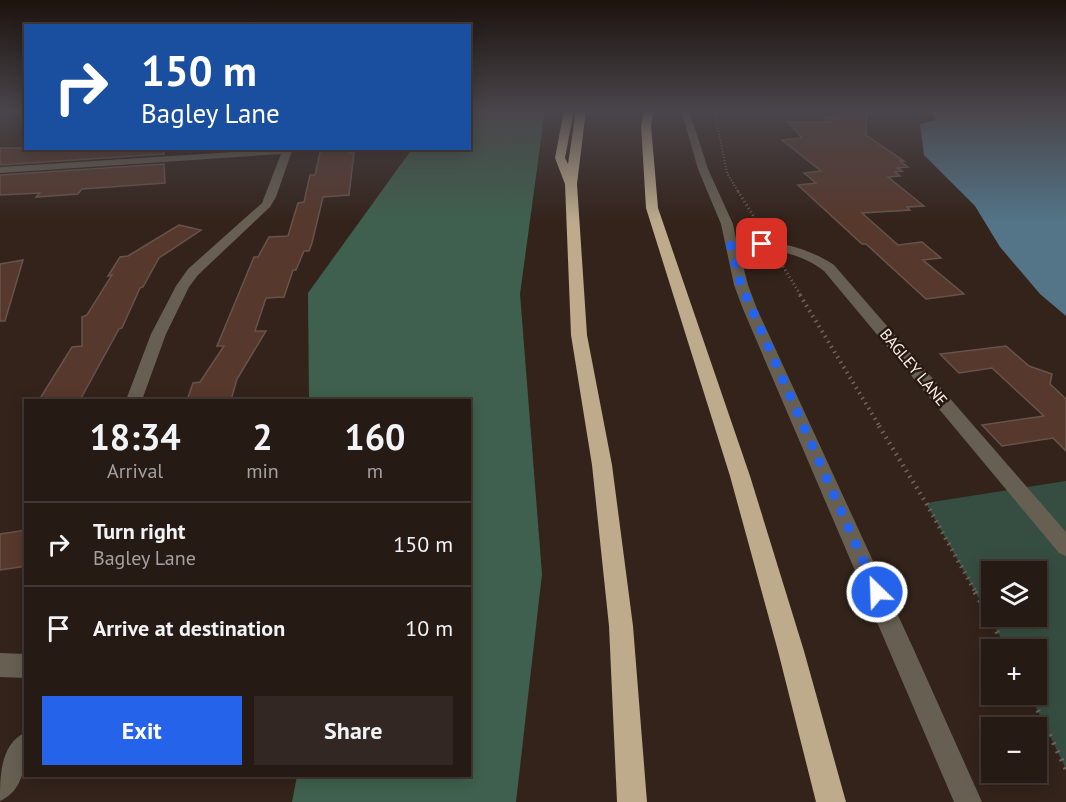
<!DOCTYPE html>
<meta charset="utf-8">
<style>
body{margin:0;font-family:"PT Sans",sans-serif;background:#322722;color:#f1f3f6;height:100vh;display:flex;flex-direction:column;font-size:22px;white-space:nowrap}
*{box-sizing:border-box;margin:0}
p{font-size:20px;color:#a4a1a0}
.icon{flex:none;width:33px;height:33px;fill:none;stroke:currentColor;stroke-width:2;stroke-linecap:round;stroke-linejoin:round}
.map{position:relative;flex:1;overflow:hidden}
.drawer{position:absolute;left:24px;top:399px;width:447px;height:378px;display:flex;flex-direction:column;background:#261a14;border-radius:0px;box-shadow:0 3px 15px #0003,0 0 0 2px #423834}
.drawer>*{flex:none}
.top-card{position:absolute;left:24px;top:24px;width:447px;height:126px;border-radius:0px;box-shadow:0 3px 15px #0003,0 0 0 2px #423834;background:#1a4fa0;color:#fff;overflow:hidden}
.fabs{position:absolute;left:981px;top:561px;display:grid;gap:12px}
.fabs a{display:grid;place-items:center;width:66px;height:66px;border-radius:0px;background:#261a14;box-shadow:0 3px 15px #0003,0 0 0 2px #423834;font-size:30px}
.pin{position:absolute;display:grid;place-items:center;width:51px;height:51px;color:#fff;margin:-26px;border-radius:12px;box-shadow:0 3px 9px #0006}
.me{position:absolute;width:66px;margin:-33px;rotate:336deg;stroke-linejoin:round;filter:drop-shadow(0 0 4px #0008)}
.turn{display:flex;align-items:center;gap:21px;height:126px;padding:0 18px;font-size:27px}
.turn .icon{width:78px;height:78px;stroke-width:2.5}
.turn b{display:block;font-size:42px;line-height:51px}
.eta{display:flex;justify-content:space-evenly;align-items:center;height:102px;text-align:center}
.eta b{font-size:36px;font-weight:700;line-height:42px}
.cta{display:flex;gap:12px;margin-top:auto;padding:12px 18px}
.cta a{flex:1;height:69px;border-radius:0px;background:#2563eb;color:#fff;font-size:24px;font-weight:700;line-height:69px;text-align:center}
.cta a+a{background:#322722;color:#f1f3f6}
ul{padding:0;list-style:none}
li{display:flex;align-items:center;gap:18px;height:84px;padding:0 18px;border-top:2px solid #423834}
li div{flex:1}
li b{display:block;font-size:22px}
li em{font-style:normal}
.map>svg:first-child{display:block}
</style>
<div class="map">
<svg width="1066" height="802" viewBox="0 0 1066 802">
<rect width="100%" height="100%" fill="#33231b"/>
<!-- green -->
<path fill="#364e41" fill-rule="evenodd" d="M1066,481V769L1030,695L1036,694V650L1007,649L926,503ZM992,572H1036V616H992Z"/>
<!-- forest -->
<path fill="#3f604e" d="M470,110H545L520,294L542,574L516,802H292L297,776H470V400H309L308,293L412,149L470,148Z"/>
<!-- water -->
<path fill="#537587" d="M933,110H1066V316L1040,294L1000,247L975,206L924,155L920,124L936,120L931,112Z"/>
<!-- building -->
<path fill="#57382c" stroke="#66544c" stroke-width="1.5" d="M843,110L867,111L866,135L904,161H900L908,167L897,168L902,171L895,172L900,176L888,177L924,206L907,207L910,210L862,213L898,245L922,242L941,258L923,260L964,294L926,299L866,244H862L798,185L816,183L804,173L821,171L782,140L802,138L788,122H830L823,117L842,115Z
M0,148H164V154L0,165Z
M321,148H351L350,153H354L349,195L323,197L312,243L309,251H304L296,270H293L284,297L266,298L255,331H266L237,379L231,400H187L193,383L200,382L224,346H217L254,257H258L269,237L288,236L298,203L304,202L310,175H315Z
M164,164L165,183L82,189L78,194L36,197L40,193L0,195V175Z
M179,225L201,230L159,258L143,287L140,288L122,328L119,329L80,400H39L72,347L82,346V317L87,315L112,275L108,276L120,257L128,256Z
M23,260L5,321H0V264Z
M1006,346L1029,366L1052,374L1050,384L1066,399V451L1053,438L1002,446L982,425L1044,416L992,368L959,373L940,354Z
M26,530V566L0,570V534Z"/>
<g fill="none" stroke-linecap="round" stroke-linejoin="round">
<!-- path-far4 -->
<path stroke="#72645d" stroke-width="2" stroke-dasharray="1 2" stroke-linecap="butt" d="M717,110L716,119L727,173L739,193"/>
<!-- path-far3 -->
<path stroke="#72645d" stroke-width="3" stroke-dasharray="1 3" stroke-linecap="butt" d="M738,191L762,230
M781,263L801,296"/>
<!-- path-far2 -->
<path stroke="#72645d" stroke-width="4" stroke-dasharray="1.5 4.5" stroke-linecap="butt" d="M800,295L880,427"/>
<!-- path-far1 -->
<path stroke="#72645d" stroke-width="4.5" stroke-dasharray="1.5 5" stroke-linecap="butt" d="M879,426L926,503L976,593"/>
<!-- path -->
<path stroke="#72645d" stroke-width="5" stroke-dasharray="2 7" stroke-linecap="butt" d="M975,592L1007,650
M1030,694L1066,769"/>
<!-- minor -->
<path fill="#665f52" fill-rule="evenodd" d="M681,110H689L708,169L733,224L736,239C772,241 804,245 834,265L1066,532V556L1059,553L824,271C798,251 770,249 738,246L748,285L757,309L914,650L982,802H954L743,309L734,285L721,224L698,169Z
M293,148L276,197L270,207L198,275L189,287L166,334L142,400H126L151,334L176,286L188,269L262,203L281,154L0,173V167Z
M0,653L26,654V678L0,677Z
M26,732C26,757 27,789 0,801C0,776 0,744 26,732Z"/>
<!-- motorway -->
<path fill="#bdab8c" fill-rule="evenodd" d="M564,110H574L565,158L568,164L576,110H586L577,184L587,335L612,465L633,626L647,802H617L609,626L592,465L571,335L565,184L555,158Z
M644,110H654L651,125L658,208L750,476L804,651L846,802H816L778,651L730,476L646,208L641,125Z"/>
</g>
<!-- sky -->
<linearGradient id="sky" x2="0" y2="1"><stop stop-color="#1c130f"/><stop offset="0.5" stop-color="#4a454a"/><stop offset="1" stop-color="#4a454a" stop-opacity="0"/></linearGradient>
<rect width="1066" height="222" fill="url(#sky)"/>
<g fill="none" stroke-linecap="round" stroke-linejoin="round">
<!-- route -->
<path stroke="#2563eb" stroke-width="10" stroke-dasharray="0 18" d="M762,244L730,242L741,285L877,592"/>
</g>
<g text-anchor="middle" dominant-baseline="central" stroke-width="5" stroke-linejoin="round" paint-order="stroke">
<!-- street labels -->
<g font-size="16" fill="#fbf0eb" stroke="#281a12">
<text transform="translate(914 367) rotate(50)">BAGLEY LANE</text>
</g>
</g>
</svg>
<div class="fabs">
<a><svg class="icon" aria-label="layers" viewBox="0 0 24 24"><path d="M12 4l9 5-9 5-9-5zM3 14l9 5 9-5"/></svg></a>
<a>+</a>
<a>−</a>
</div>
<div class="pin" style="left:762px;top:244px;background:#d93025"><svg class="icon" aria-label="arrive" viewBox="0 0 24 24"><path d="M6 21V4h12l-3 4 3 4H6"/></svg></div>
<svg class="me" style="left:877px;top:592px" viewBox="-20 -20 40 40"><circle r="17" fill="#2563eb" stroke="#fff" stroke-width="3"/><path d="M0-11L8 9 0 5-8 9z" fill="#fff"/></svg>
<div class="top-card">
<div class="turn"><svg class="icon" aria-label="right" viewBox="0 0 24 24"><path d="M7 20v-9h11M14 6l5 5-5 5"/></svg><div><b>150 m</b>Bagley Lane</div></div>
</div>
<section class="drawer">
<div class="eta">
<div><b>18:34</b><p>Arrival</p></div>
<div><b>2</b><p>min</p></div>
<div><b>160</b><p>m</p></div>
</div>
<ul>
<li><svg class="icon" aria-label="right" viewBox="0 0 24 24"><path d="M7 20v-9h11M14 6l5 5-5 5"/></svg><div><b>Turn right</b><p>Bagley Lane</p></div><em>150 m</em></li>
<li><svg class="icon" aria-label="arrive" viewBox="0 0 24 24"><path d="M6 21V4h12l-3 4 3 4H6"/></svg><div><b>Arrive at destination</b></div><em>10 m</em></li>
</ul>
<div class="cta"><a>Exit</a><a>Share</a></div>
</section>
</div>
